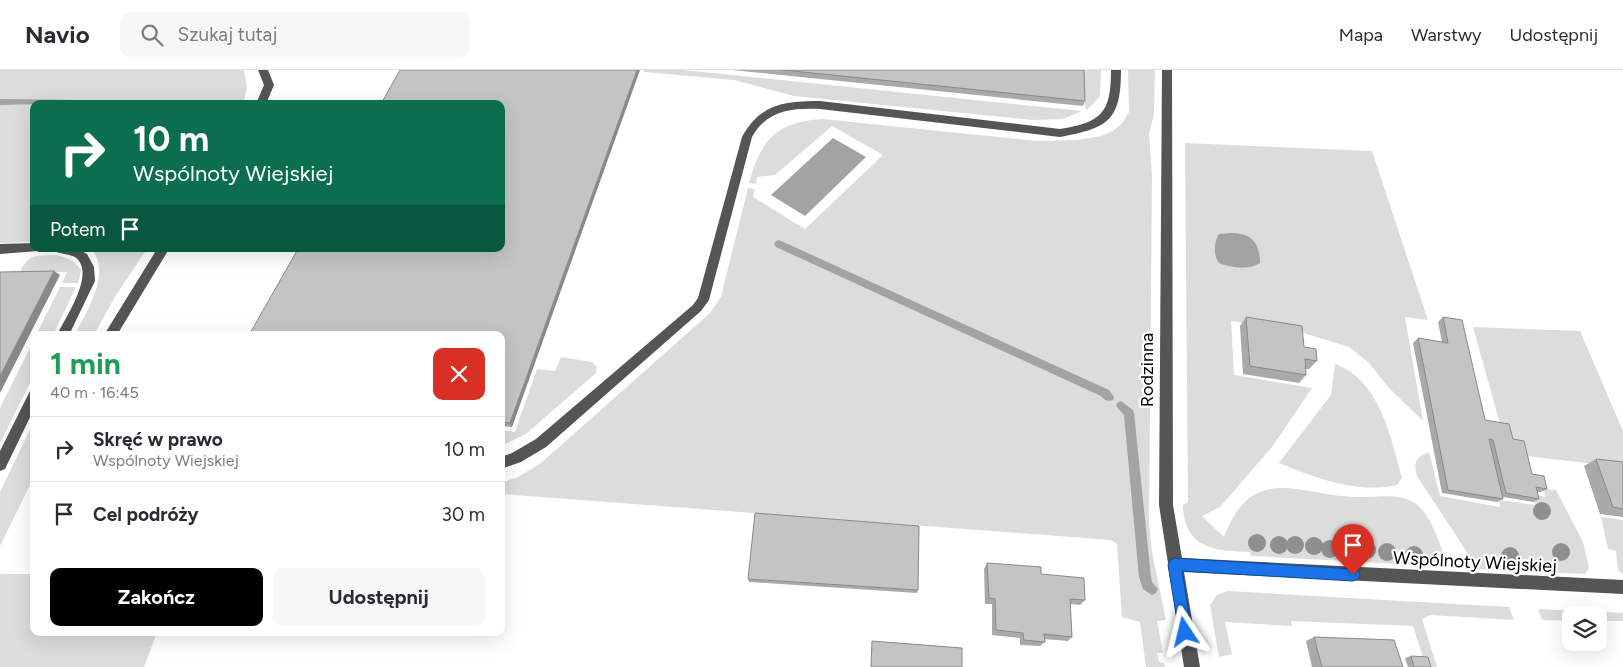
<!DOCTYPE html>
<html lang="pl">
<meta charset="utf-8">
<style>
body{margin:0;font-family:Figtree,sans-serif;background:#f7f7f7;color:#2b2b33;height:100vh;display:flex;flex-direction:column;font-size:19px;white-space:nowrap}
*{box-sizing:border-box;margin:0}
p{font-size:16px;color:#7c7c81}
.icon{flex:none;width:28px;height:28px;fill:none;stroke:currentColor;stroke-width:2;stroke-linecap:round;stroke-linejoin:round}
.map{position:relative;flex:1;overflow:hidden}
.details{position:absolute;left:30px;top:261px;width:475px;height:305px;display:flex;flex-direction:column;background:#fff;border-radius:10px;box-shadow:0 5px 20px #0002}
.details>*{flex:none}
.top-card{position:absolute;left:30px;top:30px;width:475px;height:152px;border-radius:10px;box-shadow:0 5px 20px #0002;background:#0b6e4f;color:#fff;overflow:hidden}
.tools{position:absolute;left:1562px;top:536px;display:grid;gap:10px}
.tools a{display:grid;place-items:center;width:45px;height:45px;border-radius:10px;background:#fff;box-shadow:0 5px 20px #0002;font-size:25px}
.pin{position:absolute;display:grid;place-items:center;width:42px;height:42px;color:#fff;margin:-51px -21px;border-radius:50% 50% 50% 0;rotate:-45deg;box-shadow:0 0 5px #0007}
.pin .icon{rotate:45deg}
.me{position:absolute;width:55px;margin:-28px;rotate:350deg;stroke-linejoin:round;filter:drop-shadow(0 0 4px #0008)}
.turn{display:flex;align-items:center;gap:18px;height:105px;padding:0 20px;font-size:22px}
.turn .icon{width:65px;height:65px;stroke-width:2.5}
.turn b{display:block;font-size:35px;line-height:42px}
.then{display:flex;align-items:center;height:48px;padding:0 20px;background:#0003;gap:10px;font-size:19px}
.round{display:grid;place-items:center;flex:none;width:52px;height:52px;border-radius:10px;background:#f7f7f7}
.overview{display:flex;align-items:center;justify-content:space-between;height:85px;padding:0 20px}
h1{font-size:30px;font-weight:700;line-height:38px;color:#1e9e55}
.primary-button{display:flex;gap:10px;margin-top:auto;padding:10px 20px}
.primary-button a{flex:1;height:58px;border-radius:10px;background:#000;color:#fff;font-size:20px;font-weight:700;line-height:58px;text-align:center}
.primary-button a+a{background:#f7f7f7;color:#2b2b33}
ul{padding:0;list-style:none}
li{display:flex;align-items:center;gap:15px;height:65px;padding:0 20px;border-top:1px solid #e1e1e2}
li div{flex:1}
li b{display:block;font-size:19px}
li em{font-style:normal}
header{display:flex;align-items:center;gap:30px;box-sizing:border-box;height:70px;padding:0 25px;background:#fff;border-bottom:1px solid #e1e1e2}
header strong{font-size:24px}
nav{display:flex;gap:28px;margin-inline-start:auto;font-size:18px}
.search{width:350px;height:45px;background:#f7f7f7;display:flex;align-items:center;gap:12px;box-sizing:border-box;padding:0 18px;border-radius:10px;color:#7c7c81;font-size:19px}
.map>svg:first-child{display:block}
</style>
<header>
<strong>Navio</strong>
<div class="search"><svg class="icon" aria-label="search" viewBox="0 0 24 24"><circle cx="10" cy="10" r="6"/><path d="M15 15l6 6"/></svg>Szukaj tutaj</div>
<nav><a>Mapa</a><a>Warstwy</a><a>Udostępnij</a></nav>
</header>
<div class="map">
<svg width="1623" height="597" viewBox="0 0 1623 597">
<rect width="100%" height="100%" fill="#fff"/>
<!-- green -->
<path fill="#dcdcdc" d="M0,0H244L247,18L243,34H34V172L0,173Z
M644,0H683L1082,41L1063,49L1033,50L794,26L734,10L644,2Z
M1084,0H1101L1100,26L1087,40L1085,38Z
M1128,0H1155L1154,44L1149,64L1152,106L1149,453L1152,482L1166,550L1157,551L1163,583H1157L1159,592L1164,593L1165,597H1146L1140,552L1122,547L1117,474L1111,470L501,424V413L518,407L541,393L710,243L721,227L748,118L755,119L753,127L805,159L883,85L832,56L775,105L757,107L756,114L749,113C761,70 776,52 822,49L1038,71L1077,70L1101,66L1113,61L1123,52L1129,42Z
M1185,73L1372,81L1428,250L1405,247L1423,351L1389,318L1369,293L1349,277L1300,262L1231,251L1234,305L1312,318L1272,377L1220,437L1202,446L1224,467C1253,392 1296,425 1355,427C1374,428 1398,422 1415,433C1432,445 1439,474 1447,492H1440L1439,496L1251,486L1250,482C1215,481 1184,479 1183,435L1188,432Z
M92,179H147L116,225L94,265H75C87,240 111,205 92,179Z
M55,185C66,187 76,190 81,201L78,213H62L67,202L19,203C29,184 34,186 55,185Z
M60,217H76L53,265H36Z
M1473,257L1580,261L1623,361V397L1525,386L1509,370L1500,354Z
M34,270V304L0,374V338Z
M561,287L592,292L597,297L596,303L526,364L501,376V360L515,362L537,299L555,301Z
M1335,294C1380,310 1391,368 1402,408L1397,415C1357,424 1316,408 1279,393L1331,325Z
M34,351V407L0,476V422Z
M1429,382L1440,426L1500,437L1499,430L1535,435L1532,424L1545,427L1544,419L1556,420L1583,472L1589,498L1585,504L1478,499L1417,406C1413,391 1416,388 1429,382Z
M1601,447L1623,450V504L1618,500L1616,481L1608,479Z
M0,504H34V562L157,563L144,597H0Z
M1228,521L1509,537L1514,550L1430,545L1422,549L1437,597H1426L1413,556L1291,551L1292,556L1225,552L1232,584L1219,587L1210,535L1217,525Z
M1538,539L1623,543V551H1599V545H1571V551L1542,550Z"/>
<!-- water -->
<path fill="#a3a3a3" d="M833,68L866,87L805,146L771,125Z
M1230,163C1251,163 1260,172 1260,193C1250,200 1230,198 1219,193C1213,185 1214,172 1219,164Z"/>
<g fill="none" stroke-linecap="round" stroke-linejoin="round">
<!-- stream -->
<path fill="#a3a3a3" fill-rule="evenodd" d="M0,29L77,30L81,33L0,35Z
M779,170L1109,320L1114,327L1113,330C1107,332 1105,330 1101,326L776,177L774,174L776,171Z
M1121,331L1133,340L1134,343L1151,507L1152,512L1158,519L1156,523L1152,525L1143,519L1139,507L1124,345L1116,336L1117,333Z"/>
<!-- minor -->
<path fill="#555" fill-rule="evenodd" d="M258,0H268L274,15L266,34H256L264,15Z
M1111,0H1121C1121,51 1108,58 1060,67L820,39C792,38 767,40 752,67L709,230L701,241L546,377L521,392L501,399V387L512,383L536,369L693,235L698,228L742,67C760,34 784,31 820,31L1060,59C1102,52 1111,43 1111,0Z
M1162,0H1172L1173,435L1182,488L1623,510V524L1184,502L1200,597H1184L1159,435Z
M34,173V179H39L38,181L0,184V174Z
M54,179H78L87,184L94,197L95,211L69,265H57C65,248 97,202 75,187C69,184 62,184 56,182Z
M157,179H169L117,265H104Z
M34,320V339L5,399L0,401V381L30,321Z"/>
</g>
<!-- trees -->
<g fill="#8f8f8f">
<circle cx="1542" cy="441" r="9"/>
<circle cx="1257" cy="473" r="9"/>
<circle cx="1279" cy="475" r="9"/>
<circle cx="1295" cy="475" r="9"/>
<circle cx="1314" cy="476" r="9"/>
<circle cx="1330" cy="479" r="9"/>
<circle cx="1348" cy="479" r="9"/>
<circle cx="1367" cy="480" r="9"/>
<circle cx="1387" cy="482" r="9"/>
<circle cx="1561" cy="482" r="9"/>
<circle cx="1414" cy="485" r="9"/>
<circle cx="1510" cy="486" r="9"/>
</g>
<!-- wall -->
<path fill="#a9a9a9" d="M732,0H1084L1085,31L1083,36Z
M501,179L512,357L501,356Z
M1246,247L1304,277L1317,291L1309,299H1306V305L1299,313L1243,304L1240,256Z
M1443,247L1485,350L1513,369L1532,404L1547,419L1541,422H1537L1539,429L1533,432L1503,427V429L1497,432L1442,423L1413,273L1418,268L1442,272L1438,252Z
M1596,389L1623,392V447L1600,444L1584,396Z
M987,493L1041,504L1085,530L1080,535L1070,534L1072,567L1068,571L1044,569L1045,572L1040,576L1020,575V568L992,565V534H985L984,499Z
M748,509L918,520L917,523L749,512Z
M1314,567L1403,597H1312L1306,571Z
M1411,586L1431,597H1408L1405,588Z"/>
<!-- shaded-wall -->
<path fill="#898989" d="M637,0H640L512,357L510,353Z
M54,201L60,205L0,323V306Z"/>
<!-- building -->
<path fill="#c4c4c4" stroke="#898989" d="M400,0H637L510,353L501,352V265H249L298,179H501V34H381Z
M783,0H1084L1085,31Z
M54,201L0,306V202Z
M1246,247L1302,256L1304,277L1316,279L1317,291L1305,289L1306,305L1250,296Z
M1443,247L1462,250L1485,350L1509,354L1513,369L1524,371L1532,404L1544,406L1547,419L1536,417L1539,429L1506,423L1493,370L1489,369L1503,429L1448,420L1418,268L1448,273Z
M1596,389L1623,392V439L1613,437Z
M755,443L919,456L918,520L748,509Z
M987,493L1041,497V504L1084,508L1085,530L1070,529L1072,567L1044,564L1045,572L1024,570L1023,563L996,560L995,529L989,528Z
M1314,567L1394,570L1403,597H1322Z
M872,571L962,578V597H871Z
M1411,586L1428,587L1431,597H1414Z"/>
<!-- route -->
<path fill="#1a73e8" stroke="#114b97" d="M1175,488L1353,499L1358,500L1360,505L1358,509L1353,511L1182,501L1192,562L1190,567L1185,569L1181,567L1179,562L1168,495L1170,490Z"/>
<g text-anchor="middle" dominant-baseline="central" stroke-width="4.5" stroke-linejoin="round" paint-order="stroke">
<!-- street labels -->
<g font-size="18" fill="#000" stroke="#fff">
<text transform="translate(1147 300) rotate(-90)">Rodzinna</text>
<text transform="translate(1475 492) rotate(3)">Wspólnoty Wiejskiej</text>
</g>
</g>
</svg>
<div class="tools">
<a><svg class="icon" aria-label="layers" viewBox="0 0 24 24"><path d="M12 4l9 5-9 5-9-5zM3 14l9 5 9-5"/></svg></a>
</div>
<div class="pin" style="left:1353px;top:505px;background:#d93025"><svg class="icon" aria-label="arrive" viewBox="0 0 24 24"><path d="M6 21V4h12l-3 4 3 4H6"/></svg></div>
<svg class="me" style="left:1185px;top:562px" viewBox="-20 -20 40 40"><path d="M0-17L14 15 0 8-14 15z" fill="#1a73e8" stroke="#fff" stroke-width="4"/></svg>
<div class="top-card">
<div class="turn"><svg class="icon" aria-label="right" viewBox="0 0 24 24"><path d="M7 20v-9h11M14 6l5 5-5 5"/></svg><div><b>10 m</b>Wspólnoty Wiejskiej</div></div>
<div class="then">Potem<svg class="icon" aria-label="arrive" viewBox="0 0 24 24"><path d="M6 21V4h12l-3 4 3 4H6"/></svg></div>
</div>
<section class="details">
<div class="overview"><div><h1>1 min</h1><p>40 m · 16:45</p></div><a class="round" style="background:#d93025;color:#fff"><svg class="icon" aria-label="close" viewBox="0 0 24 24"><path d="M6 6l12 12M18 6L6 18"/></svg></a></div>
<ul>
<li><svg class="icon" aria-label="right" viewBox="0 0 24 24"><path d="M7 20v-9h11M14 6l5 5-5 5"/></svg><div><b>Skręć w prawo</b><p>Wspólnoty Wiejskiej</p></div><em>10 m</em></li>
<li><svg class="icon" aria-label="arrive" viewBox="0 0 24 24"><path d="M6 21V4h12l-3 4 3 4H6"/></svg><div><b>Cel podróży</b></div><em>30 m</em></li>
</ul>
<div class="primary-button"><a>Zakończ</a><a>Udostępnij</a></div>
</section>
</div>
